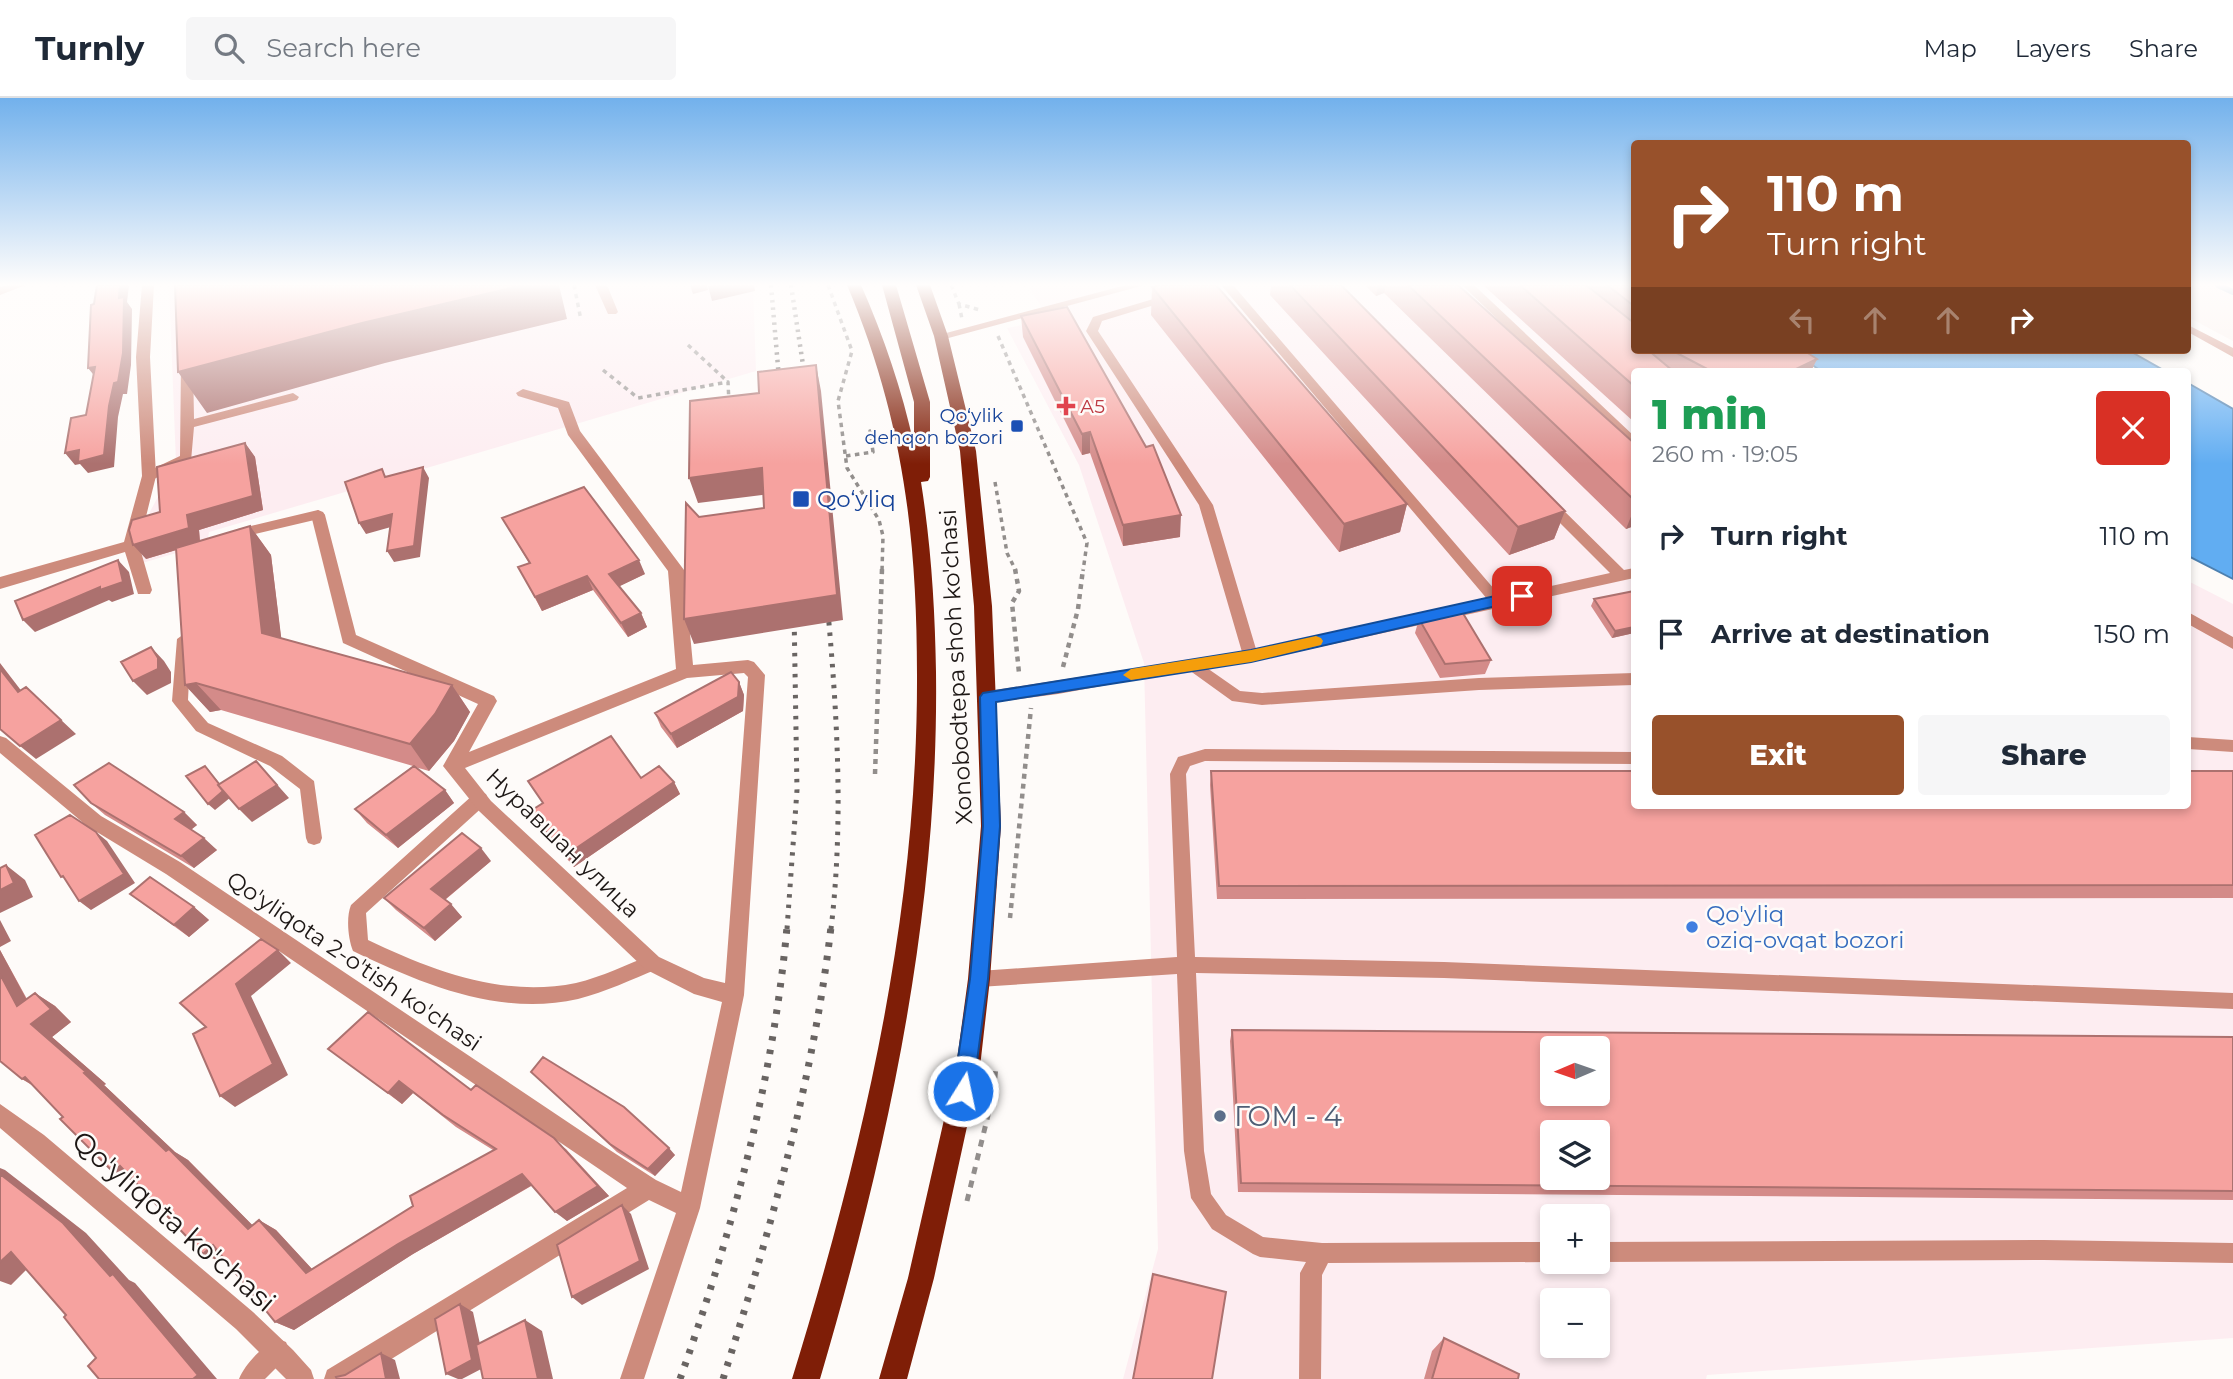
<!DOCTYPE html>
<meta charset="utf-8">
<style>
body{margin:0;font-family:Montserrat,sans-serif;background:#f6f6f7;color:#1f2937;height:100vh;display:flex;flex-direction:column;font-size:26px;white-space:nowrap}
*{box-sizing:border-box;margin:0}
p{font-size:23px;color:#747a83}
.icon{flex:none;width:38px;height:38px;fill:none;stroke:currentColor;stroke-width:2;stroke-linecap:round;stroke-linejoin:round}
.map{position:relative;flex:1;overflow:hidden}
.details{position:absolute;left:1631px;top:270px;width:560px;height:441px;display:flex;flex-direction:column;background:#fff;border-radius:7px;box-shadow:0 4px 10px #0003}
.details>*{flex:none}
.top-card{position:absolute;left:1631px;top:42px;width:560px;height:214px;border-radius:7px;box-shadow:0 4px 10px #0003;background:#98512b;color:#fff;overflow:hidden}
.needle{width:46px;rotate:268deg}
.controls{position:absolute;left:1540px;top:938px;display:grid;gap:14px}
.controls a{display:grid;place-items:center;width:70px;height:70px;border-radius:7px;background:#fff;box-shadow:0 4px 10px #0003;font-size:35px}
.pin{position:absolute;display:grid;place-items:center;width:60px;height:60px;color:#fff;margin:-30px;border-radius:14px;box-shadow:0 4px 10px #0006}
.me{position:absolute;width:77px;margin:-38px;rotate:10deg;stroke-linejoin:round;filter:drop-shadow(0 0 5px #0008)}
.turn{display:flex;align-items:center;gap:24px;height:147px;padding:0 21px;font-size:32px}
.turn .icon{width:91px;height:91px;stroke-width:2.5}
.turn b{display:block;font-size:49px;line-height:60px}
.lanes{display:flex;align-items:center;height:66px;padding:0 21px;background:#0003;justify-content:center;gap:35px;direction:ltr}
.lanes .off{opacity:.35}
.round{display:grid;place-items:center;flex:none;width:74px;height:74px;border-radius:7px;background:#f6f6f7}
.summary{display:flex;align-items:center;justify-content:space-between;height:119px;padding:0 21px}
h1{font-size:42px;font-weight:800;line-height:52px;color:#1e9e55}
.cta{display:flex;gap:14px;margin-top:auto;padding:14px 21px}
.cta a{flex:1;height:80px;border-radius:7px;background:#98512b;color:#fff;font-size:28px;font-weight:800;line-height:80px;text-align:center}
.cta a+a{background:#f6f6f7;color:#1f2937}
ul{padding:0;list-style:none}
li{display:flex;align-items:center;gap:21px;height:98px;padding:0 21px}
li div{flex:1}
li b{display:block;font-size:26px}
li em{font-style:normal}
header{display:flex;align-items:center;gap:42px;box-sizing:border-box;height:98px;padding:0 35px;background:#fff;border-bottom:2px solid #e0e1e3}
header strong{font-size:33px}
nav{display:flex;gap:38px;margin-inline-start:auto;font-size:24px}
.search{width:490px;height:63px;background:#f6f6f7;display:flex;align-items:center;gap:18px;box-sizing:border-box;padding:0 24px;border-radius:7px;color:#747a83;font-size:26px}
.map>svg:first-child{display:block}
</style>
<header>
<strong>Turnly</strong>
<div class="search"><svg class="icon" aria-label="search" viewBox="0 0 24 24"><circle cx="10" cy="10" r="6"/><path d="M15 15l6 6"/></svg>Search here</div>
<nav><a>Map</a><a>Layers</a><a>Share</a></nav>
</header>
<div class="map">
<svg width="2233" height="1281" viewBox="0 0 2233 1281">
<rect width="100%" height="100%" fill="#fefbf9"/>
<!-- commercial -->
<path fill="#fdedf1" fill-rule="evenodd" d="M169,187H753L756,273L209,434L207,446L139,466L137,438L176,365Z
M1028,187H1634V707H2188V483L2233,506V1240L1707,1277L1706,1281H1123L1158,1151L1144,565L1079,367L1007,230L1049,222ZM1552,950H1598V996H1552ZM1552,1034H1598V1080H1552ZM1552,1118H1598V1164H1552ZM1552,1202H1598V1248H1552Z"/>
<!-- built -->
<path fill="#f9eeea" d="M2188,187H2233V243L2188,219Z"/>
<!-- water -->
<path fill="#61adf2" stroke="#4d80b0" stroke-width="2" d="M1791,252H2128L2165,273H1821Z
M2188,285L2233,311V481L2188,458Z"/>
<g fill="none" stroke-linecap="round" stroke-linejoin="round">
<!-- stream -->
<path stroke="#4d80b0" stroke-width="6" d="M2218,187L2233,194"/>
<!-- path-far2 -->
<path stroke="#928e8c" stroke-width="3.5" stroke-dasharray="4.5 4.5" stroke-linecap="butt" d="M574,187L581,222
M828,187L852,253L838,303L847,370L879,422L883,438L882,473
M951,187L959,206L980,212
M959,206L962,221
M998,238L1087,445L1083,473
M688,247L728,284
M603,272L638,300L728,284L729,305
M846,358L873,354L870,333L876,332
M995,384L1007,455L1016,473"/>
<!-- path-far1 -->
<path stroke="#928e8c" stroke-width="4.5" stroke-dasharray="5 5" stroke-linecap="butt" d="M1015,471L1019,493L1012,505L1019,575
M1063,569L1078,511L1083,471
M875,676L882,471
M1010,820L1031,610"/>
<!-- path -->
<path stroke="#928e8c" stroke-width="5" stroke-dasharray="7 7" stroke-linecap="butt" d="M967,1103L993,997L996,969"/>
<!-- service -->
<path fill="#cd8b7c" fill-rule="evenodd" d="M595,187H607L618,214L616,216H608Z
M1126,187H1145L941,242L935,238Z
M1221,187H1233L1501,499L1610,475L1543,408L1541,405L1548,401L1553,402L1624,472L1634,470V480L1251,564L1207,570L1240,593L1262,595L1479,580L1634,575V587L1479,592L1262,607L1232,603L1189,572L1058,596L988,605L983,603L980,599L988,593L1242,554L1199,407L1086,233L1093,219L1170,196L1174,197V201L1102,223L1098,233L1213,407L1256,551L1488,502Z
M1462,187H1474L1634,338V349L1629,348Z
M2188,227L2233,250V259L2188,234Z
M187,262L193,266L194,321L293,295L299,299L297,302L194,329L191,363L154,381H144V375L180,358L181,266Z
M318,412L323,414L325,417L323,420L247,438L232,444L225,439L238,431Z
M2188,514L2233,539V551L2188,526Z
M184,536L191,541L188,602L208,625L282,658L314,683L322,740L320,745L314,747L308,745L306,740L300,691L270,668L196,633L175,607L172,603L177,541Z
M2188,639L2233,642V654L2188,651Z
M1205,651L1634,654V666L1205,663L1190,668L1186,676L1195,859L1444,864L2233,895V911L1444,880L1196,875L1204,1053L1211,1096L1226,1117L1263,1139L1322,1145L1552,1144V1164L1328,1165L1322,1177L1321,1281H1299L1300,1175L1306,1164L1260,1159L1253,1156L1212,1131L1191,1100L1184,1053L1177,876L979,889L973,887L970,881L973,875L979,873L1177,859L1170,676L1178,659Z
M480,694L486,696L488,701L486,706L366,815L368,842C433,873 503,900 576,885C602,879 627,866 652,857L658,859L661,865L658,871C632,881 606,894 578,901C500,919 422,886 353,853C348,841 346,819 351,807L474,696Z
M2044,1142L2233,1145V1165L2044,1162L1598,1164H1596L1598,1144Z
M278,1241L286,1244L289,1252L286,1260L265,1281H239C245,1266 263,1247 278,1241Z"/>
<!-- minor -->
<path fill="#cd8b7c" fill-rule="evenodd" d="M7,187H26L0,197V189Z
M142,187H154L150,259L156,378L139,447L152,492L150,496H138L125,454L0,491V479L124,444L142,378L136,259Z
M523,291L569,304L580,333L684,472L693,567L748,562L754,564L765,577L744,897L700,1110L644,1281H620L676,1115L649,1102L359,1281H324L327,1272L627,1090L166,776L87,728L0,655V638L6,640L101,718L180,764L599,1045L656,1082L681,1094L722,904L694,896L645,871L479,713L443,668L478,606L343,545L311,417L318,412L325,417L356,537L494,598L497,603L469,654L676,571L668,473L568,337L558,310L518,298L516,295ZM744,575L748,579L725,885L704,880L659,859L491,703L465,670L687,580Z
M0,1006L44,1037L253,1214L293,1252L311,1272L314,1281H286L236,1231L0,1030Z"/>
<!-- trunk -->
<path fill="#7f1e07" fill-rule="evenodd" d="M847,187H861C884,239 902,292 914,347V304L882,187H896L930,304V379L928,383L921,384C931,447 935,510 936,574C939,816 888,1050 820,1281H792C863,1051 918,818 917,576C917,436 902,317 847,187Z
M916,187H930L948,238L976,353L992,508L1001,728L990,881L980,969L934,1180L907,1281H879L908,1180L956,969L968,881L981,728L974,508L960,353L934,238Z"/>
<!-- rail-far2 -->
<path stroke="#696462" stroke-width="4.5" stroke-dasharray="2.5 5" stroke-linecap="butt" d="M771,187L780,292
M791,187L806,287"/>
<!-- rail-far1 -->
<path stroke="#696462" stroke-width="5" stroke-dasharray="3.5 7" stroke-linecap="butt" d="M827,503C837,613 844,721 831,831
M787,831L797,692L794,512"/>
<!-- rail -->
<path stroke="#696462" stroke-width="7" stroke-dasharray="4.5 9" stroke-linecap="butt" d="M680,1281C732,1135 773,984 787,829
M723,1281C770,1133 813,984 831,829"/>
</g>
<!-- wall -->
<path fill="#d48b89" d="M1271,187H1341L1565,413L1554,441L1509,457L1270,197Z
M1365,187H1458L1634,345V428L1626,431L1384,195L1376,198Z
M1483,187H1634V252H1803L1817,261L1811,273H1634V324Z
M1152,189L1407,406L1400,434L1339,454L1151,217Z
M1021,218L1180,439L1123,448L1090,355L1082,357L1023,239Z
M245,345L255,359L263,412L199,432L200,443L250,428L271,457L281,540L452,587L470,614L454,643L429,673L415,669L445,692L454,705L398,750L367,725L355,711L413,668L221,612L210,614L185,587L176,452L146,461L160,414Z
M502,420L645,476L619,488L641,515L647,529L628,539L593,492L542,513L518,469L529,465Z
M1634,493V535L1612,540L1591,508L1594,501Z
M1419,521L1491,562L1485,576L1440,580L1415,535Z
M739,584L744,597L743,613L677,650L661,629L655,615Z
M1211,673H2233V800L1217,801L1210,687Z
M641,680L674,684L680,696L574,769L537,726L529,714Z
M91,705L184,714L197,727L191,732L217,752L194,770L105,717Z
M491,763L445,802L462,819L435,843L396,812L384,800Z
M130,796L194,809L209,822L189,839L146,808Z
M0,852L27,901L35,895L55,908L71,924L52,939L106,986L104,987L175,1054L188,1062L252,1127L259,1122L276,1132L312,1171L413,1108L493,1052L456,1029L413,995L402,1006L328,951L471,992L566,1051L609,1098L567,1123L533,1087L413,1156L294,1232L275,1224L225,1162L223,1165L135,1083L134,1084L113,1074L35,989L22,981L0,963Z
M1232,932L2233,939V1102L1238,1094L1230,943Z
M531,974L675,1057L655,1078L617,1054Z
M1444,1240L1518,1281H1424L1432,1253Z"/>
<!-- shaded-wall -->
<path fill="#ac716f" d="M120,187H129L127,204L132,211L131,267L127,296H123L118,319L114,369L88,375L80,366L75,367L65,355L79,352L119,200Z
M524,187H559L567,221L385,265L207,315L178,274L362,225Z
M690,187H707L708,192L693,196Z
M714,187H754L755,193L712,203L708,188Z
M1378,187H1386L1384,195L1376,198Z
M1817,261L1811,273H1792Z
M816,267L821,293L843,522L694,546L684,521L837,497Z
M95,269L97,281L88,270Z
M1090,334V355L1082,357V336Z
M245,345L255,359L263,412L199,432L200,445L146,461L133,447L187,417Z
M423,369L429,380L420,459L394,464L387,453Z
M762,370L770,396L698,405L689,380Z
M1407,406L1400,434L1339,454L1344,426Z
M1634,411V428L1626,431Z
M1565,413L1554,441L1509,457L1518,429Z
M392,416L398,427L366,436L359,425Z
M1181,417L1180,439L1123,448V427Z
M250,428L271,457L284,562L262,535Z
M118,462L129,474L134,496L112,504L109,502L35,534L23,522Z
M639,462L645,476L616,490L609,476Z
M587,478L593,492L542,513L535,499Z
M641,515L647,529L628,539L621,525Z
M1634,529V535L1612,540L1615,533Z
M151,549L164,563L171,574V585L147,597L133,583Z
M0,565L33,608L18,594L0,571Z
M739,584L744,597L743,613L677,650L671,636Z
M196,585L221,612L210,614L185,587Z
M452,587L470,614L454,643L429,673L410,646Z
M26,589L76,636L36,661L20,648Z
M256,663L289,700L252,724L239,711Z
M205,668L231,699L215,712L208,706Z
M674,684L680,696L574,769L566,757Z
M445,692L454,705L398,750L386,737Z
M184,714L197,727L189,733L175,721Z
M96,734L107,743L135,785L91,812L79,803Z
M204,740L217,752L194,770L181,758Z
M481,750L491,763L442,804L431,791Z
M6,767L25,782L33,799L0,815V792Z
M451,806L462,819L435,843L424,830Z
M194,809L209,822L189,839L174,827Z
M0,822L11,843L0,849Z
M0,852L37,921L17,908L0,876Z
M278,852L291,865L251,898L288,977L235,1009L220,998L236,886Z
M35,895L55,908L71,924L52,939L106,986L104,987L175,1054L188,1062L266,1141L248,1131L31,926Z
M25,979L43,993L22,981Z
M399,983L413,995L402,1006L388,995Z
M554,1040L609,1098L567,1123L555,1114Z
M669,1050L675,1057L655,1078L648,1071Z
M120,1068L140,1078L134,1084L113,1074Z
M0,1070L5,1072L86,1135L129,1182L135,1185L217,1281H193L110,1178L0,1076Z
M522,1076L534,1086L413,1156L294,1232L275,1224L398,1146Z
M622,1107L631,1116L649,1171L582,1207L572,1199Z
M259,1122L276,1132L323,1183L306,1175Z
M213,1147L232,1156L223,1165L203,1156Z
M11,1154L35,1163L11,1187L0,1183V1164Z
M460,1206L473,1214L485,1269L462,1281H458L446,1276Z
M525,1222L542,1233L553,1281H538Z
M381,1255L395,1262L400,1281H386Z"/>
<!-- building -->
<path fill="#f6a29f" stroke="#ac716f" stroke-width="2" fill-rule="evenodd" d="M97,187H120L119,200L124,199L123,255L118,284L114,285L109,308L104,357L78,364L79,352L65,355L71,320L86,317L95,269L88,270L91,207L94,206Z
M175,187H524L362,225L178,274Z
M1159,187H1216L1407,406L1344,426L1152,189Z
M1290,187H1341L1565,413L1518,429Z
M1408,187H1458L1634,345V402Z
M1520,187H1586L1634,225V252H1648L1673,273H1634V288Z
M1607,187H1634V208Z
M1067,209L1146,349L1153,347L1181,417L1123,427L1090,334L1082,336L1021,218Z
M1671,252H1803L1817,261L1792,273H1711Z
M816,267L837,497L684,521L686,405L699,419L764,410L762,370L689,380L690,303L759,295L758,274Z
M245,345L253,398L187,417L189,430L133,447L129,432L132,422L160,414L157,369Z
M423,369L414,448L387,453L392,416L359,425L345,384L382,371L385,379Z
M584,389L639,462L609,476L641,515L621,525L587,478L535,499L518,469L530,465L502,420Z
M250,428L262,535L452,587L435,616L410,646L196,585L185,587L176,450Z
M118,462L123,484L100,492V489L23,522L15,503Z
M1634,493V529L1615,533L1594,501Z
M1461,512L1491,562L1445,566L1419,521Z
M151,549L158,560V571L133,583L121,564Z
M0,571L18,594L26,589L61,622L20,648L0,631Z
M731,574L739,584L738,599L671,636L655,615Z
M611,638L641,680L659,668L674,684L566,757L529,714L543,705L528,683Z
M256,663L277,687L239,711L218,687Z
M109,665L184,714L175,721L204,740L181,758L91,705L74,687Z
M205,668L219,686L218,687L223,693L208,706L186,678Z
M414,668L445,692L386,737L355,711Z
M1211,673H1634V707H2188V673H2233V787L1219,788Z
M70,717L96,734L124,776L79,803L63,778L61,779L35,737Z
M462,735L481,750L431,791L451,806L424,830L384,800Z
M6,767L14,785L0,792V770Z
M150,779L194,809L174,827L130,796Z
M261,841L278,852L236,886L273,966L220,998L193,936L206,929L180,905Z
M0,876L17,908L35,895L51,911L31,926L86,974L84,975L166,1053L169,1051L248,1131L259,1122L306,1175L413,1108L410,1098L496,1051L443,1017L399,983L388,995L328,951L368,914L471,992L476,987L554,1040L598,1088L555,1114L522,1076L398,1146L275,1224L213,1147L203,1156L120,1068L113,1074L60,1021L63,1019L25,979L22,981L0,963Z
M1232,932L2233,939V1093L1241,1085ZM1552,950H1598V996H1552ZM1552,1034H1598V1080H1552Z
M543,959L624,1009L669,1050L648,1071L610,1046L531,974Z
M0,1076L63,1125L110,1178L113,1176L198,1277L193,1281H99L88,1268L96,1260L64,1219L66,1217L11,1154L0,1164Z
M622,1107L640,1163L572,1199L557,1147Z
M1153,1176L1226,1194L1212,1281H1133Z
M460,1206L472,1262L446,1276L435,1221Z
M525,1222L538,1281H483L476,1247Z
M1444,1240L1519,1276L1518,1281H1432Z
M381,1255L386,1281H337L336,1279L345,1277Z"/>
<!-- sky -->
<linearGradient id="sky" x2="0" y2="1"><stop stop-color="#72b1ec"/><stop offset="0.51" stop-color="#fffdfc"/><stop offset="1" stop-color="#fffdfc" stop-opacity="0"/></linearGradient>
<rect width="2233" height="366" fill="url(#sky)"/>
<!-- route -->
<path fill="#1a73e8" stroke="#114b97" stroke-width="2" d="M1522,492L1529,498L1527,501L1251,564L996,604L1000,728L988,881L973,993L970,1000L963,1003L956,1000L953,993L970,881L983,728L980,599L983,595L1251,552Z"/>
<!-- slow -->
<path fill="#f59e0b" d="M1316,538L1321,540L1323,543L1321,547L1251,564L1131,582L1123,577L1131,571L1251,552Z"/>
<!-- markers -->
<path fill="#e0444e" stroke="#fefbf9" stroke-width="2.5" d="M1062.5 297.5h7v7h7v7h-7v7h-7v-7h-7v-7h7z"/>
<g fill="#1a4fb4" stroke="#fefbf9" stroke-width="2.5">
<rect x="1010" y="321" width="14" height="14" rx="3.5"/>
<rect x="792" y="392" width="18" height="18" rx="3.5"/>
</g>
<circle fill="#3f7fe0" stroke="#fefbf9" stroke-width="2.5" cx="1692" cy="829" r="7"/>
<circle fill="#5c6f8a" stroke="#fefbf9" stroke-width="2.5" cx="1220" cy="1018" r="7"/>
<g text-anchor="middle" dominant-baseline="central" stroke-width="5" stroke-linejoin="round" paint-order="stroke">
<!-- far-health labels -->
<g font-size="19" fill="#be3a42" stroke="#fefbf9" text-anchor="start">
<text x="1080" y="308">А5</text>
</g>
<!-- far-transit labels -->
<g font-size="19" fill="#164399" stroke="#fefbf9" text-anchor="end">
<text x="1003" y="317">Qo‘ylik<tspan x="1003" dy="22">dehqon bozori</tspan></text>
</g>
<!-- transit labels -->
<g font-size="23" fill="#164399" stroke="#fefbf9" text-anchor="start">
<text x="817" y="401">Qo‘yliq</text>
</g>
<!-- street labels -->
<g font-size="23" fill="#1d1715" stroke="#fefbf9">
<text transform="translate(956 569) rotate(-93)">Xonobodtepa shoh ko'chasi</text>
<text transform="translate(563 745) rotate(44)">Нуравшан улица</text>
<text transform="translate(354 863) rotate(34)">Qo'yliqota 2-o'tish ko'chasi</text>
</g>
<!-- shop labels -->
<g font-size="23" fill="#366cbe" stroke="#fefbf9" text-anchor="start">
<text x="1706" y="816">Qo'yliq<tspan x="1706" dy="26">oziq-ovqat bozori</tspan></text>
</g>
<!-- near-service labels -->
<g font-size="28" fill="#4e5e75" stroke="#fefbf9" text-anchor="start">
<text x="1234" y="1018">ГОМ - 4</text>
</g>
<!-- near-street labels -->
<g font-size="28" fill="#1d1715" stroke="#fefbf9">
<text transform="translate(174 1123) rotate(41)">Qo'yliqota ko'chasi</text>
</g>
</g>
</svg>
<div class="controls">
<a><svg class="needle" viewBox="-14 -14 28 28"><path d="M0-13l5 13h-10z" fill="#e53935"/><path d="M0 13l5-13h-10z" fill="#747a83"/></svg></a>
<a><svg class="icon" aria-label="layers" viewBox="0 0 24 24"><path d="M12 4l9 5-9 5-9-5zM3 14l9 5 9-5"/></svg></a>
<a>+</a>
<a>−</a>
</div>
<div class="pin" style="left:1522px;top:498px;background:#d93025"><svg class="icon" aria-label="arrive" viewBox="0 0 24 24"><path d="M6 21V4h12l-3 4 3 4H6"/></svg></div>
<svg class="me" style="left:963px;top:993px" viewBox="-20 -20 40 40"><circle r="17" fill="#1a73e8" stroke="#fff" stroke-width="3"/><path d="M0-11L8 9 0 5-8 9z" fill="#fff"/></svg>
<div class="top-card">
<div class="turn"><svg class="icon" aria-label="right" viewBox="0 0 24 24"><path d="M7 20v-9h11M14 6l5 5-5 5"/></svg><div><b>110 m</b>Turn right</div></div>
<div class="lanes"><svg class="icon off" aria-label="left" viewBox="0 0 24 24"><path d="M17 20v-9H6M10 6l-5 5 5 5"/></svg><svg class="icon off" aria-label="ahead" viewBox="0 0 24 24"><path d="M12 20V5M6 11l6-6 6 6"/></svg><svg class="icon off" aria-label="ahead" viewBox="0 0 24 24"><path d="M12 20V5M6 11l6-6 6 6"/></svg><svg class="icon" aria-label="right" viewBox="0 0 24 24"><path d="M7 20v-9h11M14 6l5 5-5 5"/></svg></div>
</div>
<section class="details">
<div class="summary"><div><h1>1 min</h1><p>260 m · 19:05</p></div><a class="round" style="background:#d93025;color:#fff"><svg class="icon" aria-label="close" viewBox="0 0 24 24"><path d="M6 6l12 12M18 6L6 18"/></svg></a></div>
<ul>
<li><svg class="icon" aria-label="right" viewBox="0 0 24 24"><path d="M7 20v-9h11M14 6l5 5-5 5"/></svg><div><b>Turn right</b></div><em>110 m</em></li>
<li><svg class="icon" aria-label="arrive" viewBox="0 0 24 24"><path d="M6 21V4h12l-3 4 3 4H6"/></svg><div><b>Arrive at destination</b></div><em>150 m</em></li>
</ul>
<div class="cta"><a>Exit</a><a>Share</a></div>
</section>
</div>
